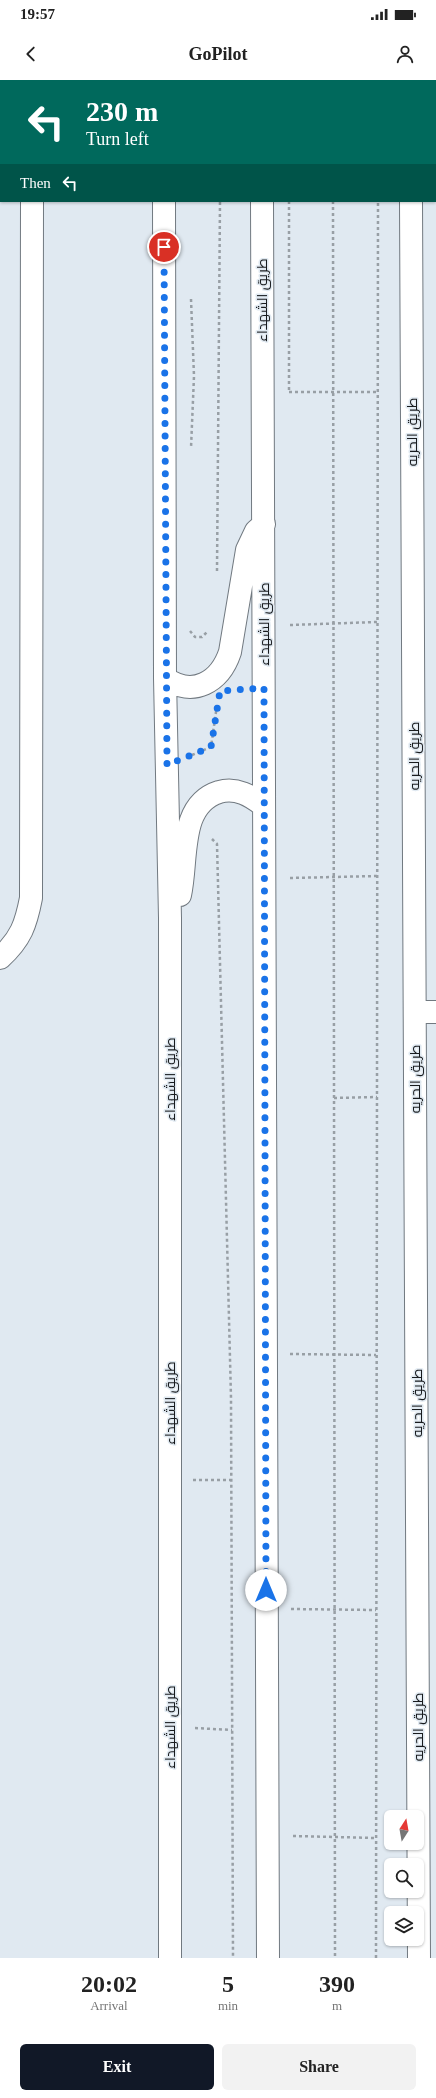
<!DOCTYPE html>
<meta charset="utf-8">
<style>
body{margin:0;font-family:"Times New Roman",Cairo,serif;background:#f2f2f2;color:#222;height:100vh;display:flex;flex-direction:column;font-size:15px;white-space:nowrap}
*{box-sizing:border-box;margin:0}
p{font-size:13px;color:#767676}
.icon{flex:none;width:22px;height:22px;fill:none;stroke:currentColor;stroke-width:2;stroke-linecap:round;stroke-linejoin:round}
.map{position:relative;height:1878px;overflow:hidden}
.drawer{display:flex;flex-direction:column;background:#fff;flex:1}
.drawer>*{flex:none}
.banner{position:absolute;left:0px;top:0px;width:436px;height:122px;box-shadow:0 1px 3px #0004;background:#00695c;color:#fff;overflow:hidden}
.needle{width:26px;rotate:11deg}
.buttons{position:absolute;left:384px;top:1730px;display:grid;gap:8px}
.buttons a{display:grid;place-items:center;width:40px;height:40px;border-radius:6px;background:#fff;box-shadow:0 1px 3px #0004;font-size:20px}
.pin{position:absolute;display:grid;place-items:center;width:34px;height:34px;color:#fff;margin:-17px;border:2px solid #fff;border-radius:50%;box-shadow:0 1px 4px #0007}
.me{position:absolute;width:44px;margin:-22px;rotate:0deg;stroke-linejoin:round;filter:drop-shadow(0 0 3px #0008)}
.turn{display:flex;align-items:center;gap:14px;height:84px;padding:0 20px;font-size:18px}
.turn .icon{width:52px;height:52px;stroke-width:2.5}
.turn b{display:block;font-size:28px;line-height:34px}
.then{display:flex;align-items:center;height:38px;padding:0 20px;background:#0003;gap:8px;font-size:15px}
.eta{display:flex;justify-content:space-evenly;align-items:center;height:68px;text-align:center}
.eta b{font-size:24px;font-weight:700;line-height:28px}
.primary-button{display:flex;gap:8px;margin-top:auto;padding:8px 20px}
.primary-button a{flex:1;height:46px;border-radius:6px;background:#111827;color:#fff;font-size:16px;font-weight:700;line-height:46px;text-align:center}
.primary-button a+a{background:#f2f2f2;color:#222}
.status{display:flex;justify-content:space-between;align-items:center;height:28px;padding:0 20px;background:#fff;direction:ltr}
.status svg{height:11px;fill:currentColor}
header{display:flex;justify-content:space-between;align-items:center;height:52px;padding:0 20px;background:#fff;font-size:18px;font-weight:700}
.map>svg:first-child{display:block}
</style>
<div class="status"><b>19:57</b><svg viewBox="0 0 49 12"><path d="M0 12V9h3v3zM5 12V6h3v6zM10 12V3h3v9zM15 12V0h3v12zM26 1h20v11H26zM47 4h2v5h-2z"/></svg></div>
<header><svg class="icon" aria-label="back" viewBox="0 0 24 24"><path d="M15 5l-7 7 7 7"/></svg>GoPilot<svg class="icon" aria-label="person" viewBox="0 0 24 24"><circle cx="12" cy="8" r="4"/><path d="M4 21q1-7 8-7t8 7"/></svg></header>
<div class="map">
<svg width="436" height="1878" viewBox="0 0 436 1878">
<rect width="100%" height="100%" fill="#e0e9f1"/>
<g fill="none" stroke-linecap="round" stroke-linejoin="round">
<defs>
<path id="minor" d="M32,1V0
M0,878C21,859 26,844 31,818L32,121"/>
<path id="tertiary" d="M410,0V1
M411,121L419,1878
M415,932H436"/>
<path id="secondary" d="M164,0V1
M261,0V1
M164,121L165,598L170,838V1878
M262,121L268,1878
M165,598C193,618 220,602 230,572L247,470L256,451L264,444
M180,815C188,780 178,725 219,712C237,707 251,716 264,726"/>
</defs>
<!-- minor casing -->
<use href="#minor" stroke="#717980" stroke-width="24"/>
<!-- tertiary casing -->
<use href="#tertiary" stroke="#717980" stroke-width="24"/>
<!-- secondary casing -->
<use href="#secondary" stroke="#717980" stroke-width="24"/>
<!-- path -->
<path stroke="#989fa5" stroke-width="2.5" stroke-dasharray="3 3" stroke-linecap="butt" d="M289,0V1
M333,0V1
M220,1L221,0
M378,1V0
M289,121V312
M333,121L335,1878
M191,219L194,296L191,368
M289,312H378
M217,491L220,121
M290,545L377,542
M190,551L195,557H202L208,551
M192,675L211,667L217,625
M212,759L217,764L231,1318L233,1878
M290,798L377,796
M334,1018L377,1017
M290,1274L376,1275
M193,1400H231
M291,1529L376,1530
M195,1648L232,1650
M293,1756L376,1758
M376,1878L378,121"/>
<!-- minor -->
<use href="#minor" stroke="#fff" stroke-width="22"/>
<!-- tertiary -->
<use href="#tertiary" stroke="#fff" stroke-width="22"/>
<!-- secondary -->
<use href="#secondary" stroke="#fff" stroke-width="22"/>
</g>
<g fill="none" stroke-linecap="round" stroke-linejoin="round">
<!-- route -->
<path stroke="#1a73e8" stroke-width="7" stroke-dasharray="0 12.6" d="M164,167L167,685L211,667L220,611L264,608L266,1510"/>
</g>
<g text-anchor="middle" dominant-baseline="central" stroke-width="3" stroke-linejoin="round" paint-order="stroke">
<!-- street labels -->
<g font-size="14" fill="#181b1e" stroke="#e0e9f1">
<text transform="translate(262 220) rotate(-90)">طريق الشهداء</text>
<text transform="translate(412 352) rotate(-90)">طريق الحريه</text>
<text transform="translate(264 544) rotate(-90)">طريق الشهداء</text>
<text transform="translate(414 676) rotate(-90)">طريق الحريه</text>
<text transform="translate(170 999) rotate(-90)">طريق الشهداء</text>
<text transform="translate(415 999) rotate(-90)">طريق الحريه</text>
<text transform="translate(170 1323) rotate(-90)">طريق الشهداء</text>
<text transform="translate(417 1323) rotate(-90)">طريق الحريه</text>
<text transform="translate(170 1647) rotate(-90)">طريق الشهداء</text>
<text transform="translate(418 1647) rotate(-90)">طريق الحريه</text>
</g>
</g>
</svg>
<div class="buttons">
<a><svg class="needle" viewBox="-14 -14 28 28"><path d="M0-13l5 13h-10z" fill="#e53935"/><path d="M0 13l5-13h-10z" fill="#767676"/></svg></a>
<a><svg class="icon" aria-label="search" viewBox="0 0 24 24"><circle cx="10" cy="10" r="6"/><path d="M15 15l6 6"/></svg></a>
<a><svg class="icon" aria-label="layers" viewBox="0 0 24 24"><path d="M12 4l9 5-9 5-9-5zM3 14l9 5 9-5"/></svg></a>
</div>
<div class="pin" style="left:164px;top:167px;background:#d93025"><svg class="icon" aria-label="arrive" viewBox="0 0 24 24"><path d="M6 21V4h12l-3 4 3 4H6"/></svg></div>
<svg class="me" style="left:266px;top:1510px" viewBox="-20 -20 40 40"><circle r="19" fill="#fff"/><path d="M0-13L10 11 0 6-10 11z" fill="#1a73e8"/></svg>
<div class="banner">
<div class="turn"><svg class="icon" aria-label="left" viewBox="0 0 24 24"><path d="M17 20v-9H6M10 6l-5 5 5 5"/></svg><div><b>230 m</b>Turn left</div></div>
<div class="then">Then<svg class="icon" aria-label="left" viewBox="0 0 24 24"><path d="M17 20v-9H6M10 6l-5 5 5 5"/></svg></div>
</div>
</div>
<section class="drawer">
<div class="eta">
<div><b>20:02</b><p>Arrival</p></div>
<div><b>5</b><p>min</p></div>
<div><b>390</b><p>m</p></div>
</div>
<div class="primary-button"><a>Exit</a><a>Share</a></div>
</section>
